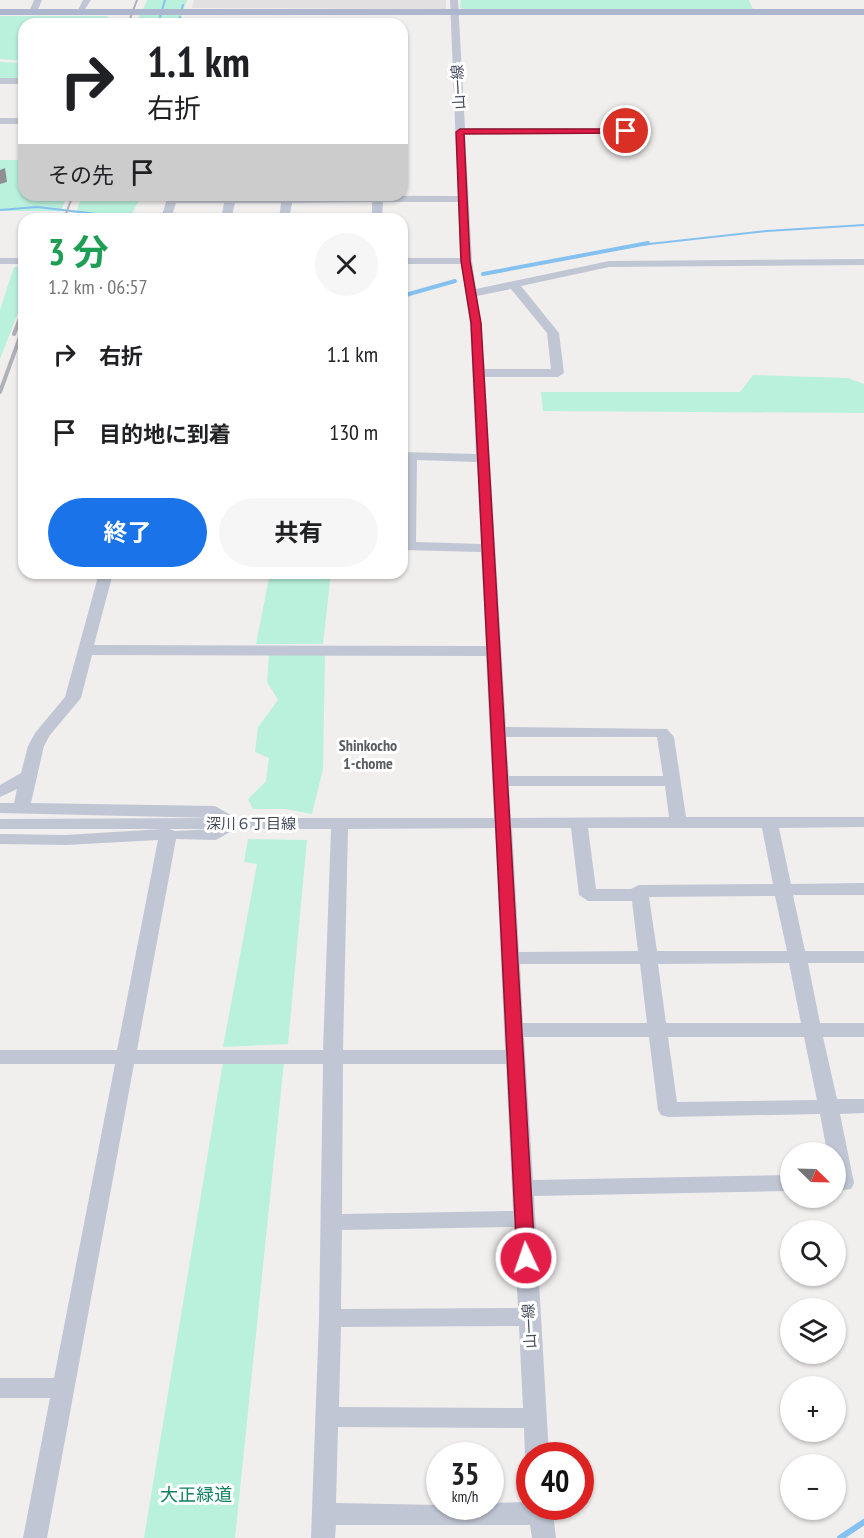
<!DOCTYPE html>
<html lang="ja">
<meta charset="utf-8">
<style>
body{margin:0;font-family:"PT Sans Narrow","Noto Sans JP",sans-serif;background:#f6f6f6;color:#202124;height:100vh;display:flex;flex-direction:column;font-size:22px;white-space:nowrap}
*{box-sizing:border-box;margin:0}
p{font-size:20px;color:#757577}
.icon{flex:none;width:33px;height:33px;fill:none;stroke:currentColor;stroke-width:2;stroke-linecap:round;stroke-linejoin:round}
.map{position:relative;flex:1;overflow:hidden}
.panel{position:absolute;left:18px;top:213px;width:390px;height:366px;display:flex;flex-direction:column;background:#fff;border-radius:18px;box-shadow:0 2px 4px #0004}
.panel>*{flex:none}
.guide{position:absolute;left:18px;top:18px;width:390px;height:183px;border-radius:18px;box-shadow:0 2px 4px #0004;background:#fff;color:#202124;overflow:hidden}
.needle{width:39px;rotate:113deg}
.fabs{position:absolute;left:780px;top:1142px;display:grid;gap:12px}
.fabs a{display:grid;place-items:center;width:66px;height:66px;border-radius:50%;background:#fff;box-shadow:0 2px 4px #0004;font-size:30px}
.speed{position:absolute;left:426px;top:1442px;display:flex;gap:12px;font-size:30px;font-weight:700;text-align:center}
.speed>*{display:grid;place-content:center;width:78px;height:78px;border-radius:50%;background:#fff;box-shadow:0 2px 4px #0004;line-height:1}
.speed small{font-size:15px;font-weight:400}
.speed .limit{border:9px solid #d22;background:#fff;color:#111}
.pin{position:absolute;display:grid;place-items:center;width:51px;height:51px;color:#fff;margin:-26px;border:3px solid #fff;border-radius:50%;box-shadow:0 2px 6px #0007}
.me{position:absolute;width:66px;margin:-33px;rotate:357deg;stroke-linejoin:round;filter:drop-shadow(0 0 4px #0008)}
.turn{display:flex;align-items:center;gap:21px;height:126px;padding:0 30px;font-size:27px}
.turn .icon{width:78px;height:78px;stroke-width:2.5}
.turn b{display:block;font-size:42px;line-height:51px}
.then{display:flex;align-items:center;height:57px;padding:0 30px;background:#0003;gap:12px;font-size:22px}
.round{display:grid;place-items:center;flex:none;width:63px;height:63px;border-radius:32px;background:#f6f6f6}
.summary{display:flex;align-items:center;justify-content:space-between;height:102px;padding:0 30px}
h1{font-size:36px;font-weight:700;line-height:45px;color:#1e9e55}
.button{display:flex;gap:12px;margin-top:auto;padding:12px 30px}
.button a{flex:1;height:69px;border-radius:36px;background:#1a73e8;color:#fff;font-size:24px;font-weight:700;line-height:69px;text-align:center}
.button a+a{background:#f6f6f6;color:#202124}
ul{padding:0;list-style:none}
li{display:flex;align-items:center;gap:18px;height:78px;padding:0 30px}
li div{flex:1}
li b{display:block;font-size:22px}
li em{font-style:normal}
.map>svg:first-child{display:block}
</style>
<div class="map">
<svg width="864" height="1538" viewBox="0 0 864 1538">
<rect width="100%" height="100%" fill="#f1eeee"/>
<!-- education -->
<path fill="#e2e0e0" d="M194,0H446V9L192,8Z"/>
<!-- green -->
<path fill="#baf1dc" d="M147,0H187L184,9L143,10Z
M461,0H749L753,9L472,10L460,8Z
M140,15H182L180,24H137Z
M0,16H108L104,24H24V61L0,59Z
M0,62L24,63V79H0Z
M0,160H24V195H67L61,211H0Z
M82,195H142L129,219H74Z
M14,267H24V297L0,359V310Z
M753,375L848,378L864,384V413L543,411L541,392H740Z
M270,573H331L323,644H256Z
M325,653L323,769L312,814L285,809H253L248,799L266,781L269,758L255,752L258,727L278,700L267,682L269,655Z
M248,839L307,840L288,1044L223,1047L257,864L244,862Z
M223,1062H284L235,1538H144Z"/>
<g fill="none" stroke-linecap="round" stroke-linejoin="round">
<!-- stream-far2 -->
<path stroke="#85c1ef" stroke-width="2" d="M182,8L183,5
M158,24L165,0
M178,24L180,17
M0,210L37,207L97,214
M640,245L767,231L864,225"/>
<!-- stream-far1 -->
<path stroke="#85c1ef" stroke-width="4" d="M483,274L648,243
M402,296L455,281"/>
<!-- stream -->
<path stroke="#85c1ef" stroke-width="6" d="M840,1538L864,1522"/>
<!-- minor -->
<path fill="#c1c6d4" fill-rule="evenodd" d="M34,0H42L37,12L33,15L29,12Z
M83,0H91L81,15L77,12Z
M450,0H458L465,128H646L651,131L646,134H465L472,261L476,289L609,261L864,259V265L609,267L521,286L559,333L564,373L558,377H485L506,727L667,729L674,737L686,817H864V827L779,828L791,884L864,883V895H793L805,951H864V963H808L820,1023H864V1037H823L837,1099H864V1113L840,1114L854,1183L851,1189L836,1191V1152H827L820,1114L668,1117L661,1115L658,1110L649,1037H524L533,1180L790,1175V1191L534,1196L549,1455H530L529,1462L525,1455L524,1428L338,1427L336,1503L490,1506V1503L530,1502V1506H552L556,1538H532L530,1525H336L335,1538H311L319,1318L323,1064H134L47,1538H23L50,1398H0V1378H54L115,1064H0V1050H117L158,840L66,845L0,844V834L66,835L162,829H0V819L214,818L0,813V803H14L17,789L0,797V785L21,773L28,746L35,733L65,697L99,573H113L94,645L486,646L481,552L402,550V452L476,454L470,323L461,264H402V258H460L458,202H383L382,219H372V202L292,203L289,219H279L281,203H235L231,219H221L224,203H176L171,219H161L168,195L458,196ZM511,289L547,333L551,369H485L477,296ZM417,460L477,462L481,544L416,542ZM92,655L486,656L494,818H236L215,806L31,803L44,746L50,735L81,698ZM506,737H657L663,776H509ZM509,786H665L669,817L511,818ZM495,828L505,1050H343L348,829ZM512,828H571L579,895L588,901H632L638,951L519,952ZM588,828H762L773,884L639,885L631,889H596ZM169,829H213L175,831ZM235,829H331L323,1050H137L176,839L216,840ZM775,896L787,951H657L649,897ZM789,963L801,1023H666L658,964ZM520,964H640L647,1023H523ZM668,1037H804L817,1100L677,1102ZM343,1064H506L513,1211L342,1214ZM514,1227L518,1308L341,1309L342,1230ZM519,1326L523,1408L339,1407L341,1327Z
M0,78H24V84H0Z
M0,118H24V124H0Z
M0,258H24V264H0Z"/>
<!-- major -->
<path fill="#acb6ce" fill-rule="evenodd" d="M0,9H864V15H0Z"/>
<!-- rail-far1 -->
<path stroke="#b0b1b9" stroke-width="2" d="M128,24L137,0
M64,219L73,195"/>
<!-- rail -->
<path stroke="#b0b1b9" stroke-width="4" d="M14,334L24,308
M0,392L24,326"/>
</g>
<!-- shaded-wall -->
<path fill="#8d8f94" d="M5,168L7,182L0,184V170Z"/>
<!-- route -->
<path fill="#e11d48" stroke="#92132f" stroke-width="1.5" d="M626,129L628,133L464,134L470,261L481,323L535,1258L532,1263H520L517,1258L471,323L461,261L456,132L460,129Z"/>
<g text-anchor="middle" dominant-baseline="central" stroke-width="6" stroke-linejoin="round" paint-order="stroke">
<!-- street labels -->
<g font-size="15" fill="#454c5c" stroke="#fff">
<text transform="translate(458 87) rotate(-93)">山一線</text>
<text x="251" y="823">深川６丁目線</text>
<text transform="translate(529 1326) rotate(-93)">山一線</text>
</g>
<!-- neighbourhood labels -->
<g font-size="16" font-weight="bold" fill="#5a5c63" stroke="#fff">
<text x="368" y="745">Shinkocho<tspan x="368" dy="18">1-chome</tspan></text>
</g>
<!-- near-park labels -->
<g font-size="18" fill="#138163" stroke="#fff">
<text x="196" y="1494">大正緑道</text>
</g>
</g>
</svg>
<div class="fabs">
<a><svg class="needle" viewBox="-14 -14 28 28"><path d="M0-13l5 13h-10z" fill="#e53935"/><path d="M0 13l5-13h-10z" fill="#757577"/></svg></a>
<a><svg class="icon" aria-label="search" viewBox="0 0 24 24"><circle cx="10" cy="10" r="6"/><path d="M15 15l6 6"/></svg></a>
<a><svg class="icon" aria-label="layers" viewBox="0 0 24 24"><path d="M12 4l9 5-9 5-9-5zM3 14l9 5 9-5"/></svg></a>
<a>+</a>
<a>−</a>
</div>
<div class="speed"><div>35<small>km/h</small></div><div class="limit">40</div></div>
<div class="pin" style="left:626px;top:131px;background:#d93025"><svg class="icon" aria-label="arrive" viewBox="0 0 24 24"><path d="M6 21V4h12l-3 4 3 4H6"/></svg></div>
<svg class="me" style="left:526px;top:1258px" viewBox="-20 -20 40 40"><circle r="17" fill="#e11d48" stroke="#fff" stroke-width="3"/><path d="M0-11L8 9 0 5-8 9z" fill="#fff"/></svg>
<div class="guide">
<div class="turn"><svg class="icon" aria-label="right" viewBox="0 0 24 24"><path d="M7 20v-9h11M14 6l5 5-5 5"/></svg><div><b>1.1 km</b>右折</div></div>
<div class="then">その先<svg class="icon" aria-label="arrive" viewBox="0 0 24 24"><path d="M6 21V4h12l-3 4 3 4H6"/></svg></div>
</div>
<section class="panel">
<div class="summary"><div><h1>3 分</h1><p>1.2 km · 06:57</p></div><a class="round"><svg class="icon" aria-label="close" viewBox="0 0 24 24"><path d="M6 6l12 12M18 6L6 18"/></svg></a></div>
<ul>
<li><svg class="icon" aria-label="right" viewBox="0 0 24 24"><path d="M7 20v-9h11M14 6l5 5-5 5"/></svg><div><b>右折</b></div><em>1.1 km</em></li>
<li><svg class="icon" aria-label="arrive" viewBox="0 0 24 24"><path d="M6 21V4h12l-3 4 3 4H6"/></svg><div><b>目的地に到着</b></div><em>130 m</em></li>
</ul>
<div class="button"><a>終了</a><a>共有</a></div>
</section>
</div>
